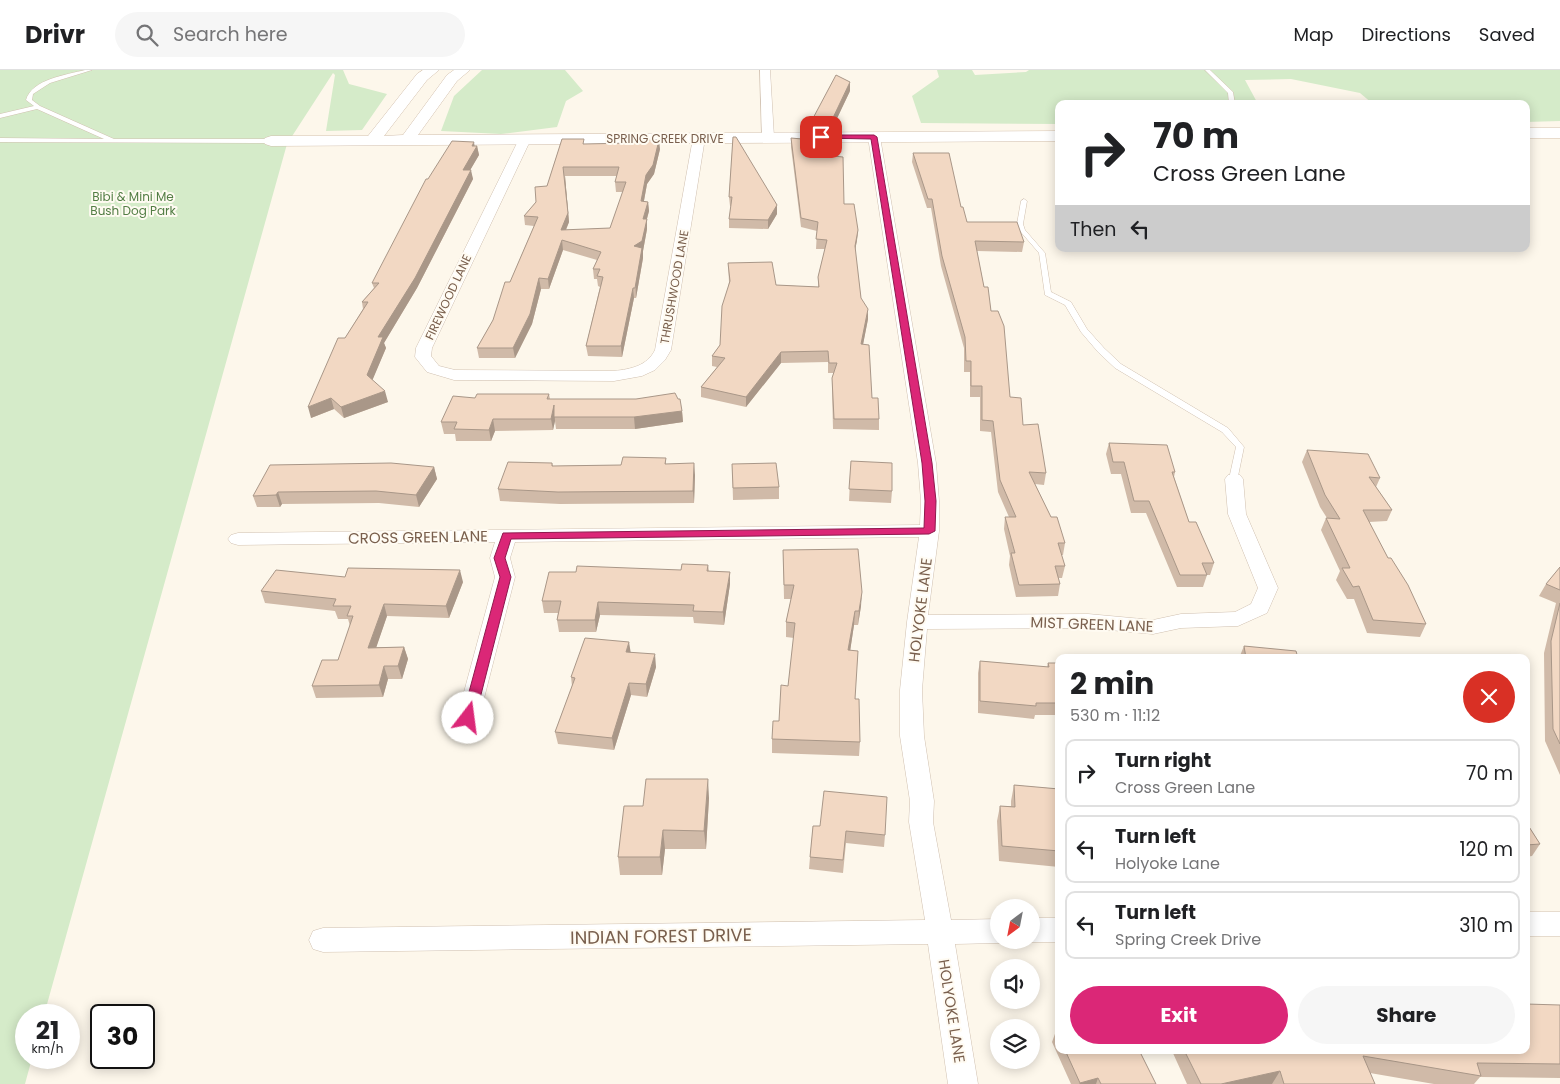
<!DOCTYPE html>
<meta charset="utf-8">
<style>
body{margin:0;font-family:Poppins,sans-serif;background:#f6f6f6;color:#202124;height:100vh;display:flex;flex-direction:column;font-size:19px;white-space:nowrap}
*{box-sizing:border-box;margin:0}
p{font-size:16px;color:#757577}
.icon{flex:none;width:28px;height:28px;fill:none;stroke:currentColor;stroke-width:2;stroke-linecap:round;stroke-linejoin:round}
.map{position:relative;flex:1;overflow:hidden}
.details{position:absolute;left:1055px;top:584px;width:475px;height:400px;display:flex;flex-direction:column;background:#fff;border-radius:10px;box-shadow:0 2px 12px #0003}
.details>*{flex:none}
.guide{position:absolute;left:1055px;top:30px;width:475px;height:152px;border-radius:10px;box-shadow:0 2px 12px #0003;background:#fff;color:#202124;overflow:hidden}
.needle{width:32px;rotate:212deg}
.fabs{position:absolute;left:990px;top:829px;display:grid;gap:10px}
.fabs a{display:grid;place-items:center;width:50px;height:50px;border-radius:50%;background:#fff;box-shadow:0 2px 12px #0003;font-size:25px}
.speed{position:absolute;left:15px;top:934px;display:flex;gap:10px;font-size:25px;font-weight:700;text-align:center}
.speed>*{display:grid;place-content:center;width:65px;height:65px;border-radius:50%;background:#fff;box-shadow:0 2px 12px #0003;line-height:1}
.speed small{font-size:12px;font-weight:400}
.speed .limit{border:2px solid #111;border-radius:8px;background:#fff;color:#111}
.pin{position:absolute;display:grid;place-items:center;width:42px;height:42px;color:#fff;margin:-21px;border-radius:10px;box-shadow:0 2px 8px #0006}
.me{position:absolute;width:55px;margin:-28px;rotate:15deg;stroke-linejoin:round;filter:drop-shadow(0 0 4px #0008)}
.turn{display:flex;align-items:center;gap:18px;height:105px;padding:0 15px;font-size:22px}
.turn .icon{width:65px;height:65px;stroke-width:2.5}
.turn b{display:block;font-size:35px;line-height:42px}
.then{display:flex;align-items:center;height:48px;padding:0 15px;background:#0003;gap:10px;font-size:19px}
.round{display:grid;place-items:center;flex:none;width:52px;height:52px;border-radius:26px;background:#f6f6f6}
.head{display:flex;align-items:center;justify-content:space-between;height:85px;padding:0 15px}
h1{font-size:30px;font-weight:700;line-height:38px}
.primary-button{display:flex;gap:10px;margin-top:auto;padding:10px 15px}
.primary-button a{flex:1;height:58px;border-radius:30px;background:#db2777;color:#fff;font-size:20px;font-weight:700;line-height:58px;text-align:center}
.primary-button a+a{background:#f6f6f6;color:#202124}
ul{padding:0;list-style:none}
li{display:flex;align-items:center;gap:15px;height:68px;margin:0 10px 8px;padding:0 5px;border:2px solid #e0e0e0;border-radius:10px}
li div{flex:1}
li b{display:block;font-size:19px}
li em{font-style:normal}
header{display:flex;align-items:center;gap:30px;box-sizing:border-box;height:70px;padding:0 25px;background:#fff;border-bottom:1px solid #e0e0e0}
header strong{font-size:24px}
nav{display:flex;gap:28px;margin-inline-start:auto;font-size:18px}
.search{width:350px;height:45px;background:#f6f6f6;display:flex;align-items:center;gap:12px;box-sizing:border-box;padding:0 18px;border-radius:28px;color:#757577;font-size:19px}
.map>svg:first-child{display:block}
</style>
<header>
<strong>Drivr</strong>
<div class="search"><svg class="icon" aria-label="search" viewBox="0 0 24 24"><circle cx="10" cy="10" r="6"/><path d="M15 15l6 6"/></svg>Search here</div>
<nav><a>Map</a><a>Directions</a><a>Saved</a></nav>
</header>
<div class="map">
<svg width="1560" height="1014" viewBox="0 0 1560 1014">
<rect width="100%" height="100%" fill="#fdf7eb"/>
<!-- green -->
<path fill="#d5ebc9" d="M0,0H343L349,14L387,24L362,60L326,61L335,5L333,3L287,74L44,945H26V988H32L25,1014H0Z
M482,0H565L583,21L566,31L557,57L501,64L441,61L454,26Z
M937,0H972L975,5L1026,2L1029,0H1560V51L1526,52V34H1373L1360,23L1291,9L1245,10L1258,34H1059V54L921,53L912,26L939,7Z"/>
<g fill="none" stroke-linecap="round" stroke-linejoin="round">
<defs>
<path id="lane" d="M85,0H92L50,13L33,24L32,30L40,36L114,69H271L274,71L271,73L0,72V68L104,69L37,39L0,48V44L34,36L26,30C32,9 66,5 85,0Z
M1205,0H1210L1233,22L1235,34H1229L1228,23Z
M1024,129L1027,131L1023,154L1025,160L1045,183L1051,222L1071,232L1087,259L1104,278L1121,294L1228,358L1244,377L1237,411H1231L1229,409L1236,377L1222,362L1115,298L1098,282L1081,262L1065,235L1045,225L1039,183L1020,161L1017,154L1021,131Z"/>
<path id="street" d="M760,0H770L774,67L768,70L762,67Z
M874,64L880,67L936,393L939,431V461L928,545L1088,544L1153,550L1181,544L1235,542L1251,534L1258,518L1228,444L1225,409L1228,405L1234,404L1240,405L1243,409L1246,444L1278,518L1267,543L1238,556L1181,558L1153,564L1088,558L927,559L922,620L924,666L934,731L933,752L951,850L999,849V870H1007L999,873L955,874L978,1014H948L928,874L323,882L313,879L309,870L313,861L323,858L925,850L909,752L910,731L900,666V620L907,552L919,467L515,472L510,488L515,507L479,648L476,654L468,657L460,654L457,648L495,507L490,488L495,472L238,475L231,473L228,469L231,465L238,463L920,455L921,431L918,393L868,67Z
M699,65L705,68L671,280L665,290L655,300L642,306L614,311L454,310L427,302L415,287L416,278L519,69L525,66L531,69L432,278L431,286L439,296L455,300L614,301C631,299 647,296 655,280L693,68Z
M1526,842H1560V866H1526Z
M1031,848H1059V872H1031L1026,870H1031Z"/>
<path id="secondary" d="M423,0H439L427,10L384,66L403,65L447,5L454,0H470L457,11L418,65L1059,61V71L271,76L265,74L263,71L265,68L271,66H368L417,4Z
M1526,58H1560V68H1526Z"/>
</defs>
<!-- lane casing -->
<use href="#lane" stroke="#d0c0b0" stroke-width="1"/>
<!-- street casing -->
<use href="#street" stroke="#d0c0b0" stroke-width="1"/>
<!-- secondary casing -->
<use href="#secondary" stroke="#d3c0ae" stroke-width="1"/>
<!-- lane -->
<use href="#lane" fill="#fff" fill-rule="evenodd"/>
<!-- street -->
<use href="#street" fill="#fff" fill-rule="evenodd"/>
<!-- secondary -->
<use href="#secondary" fill="#fff" fill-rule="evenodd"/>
</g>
<!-- wall -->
<path fill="#d0baa8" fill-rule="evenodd" d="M850,21L831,61H810L811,52Z
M733,67L777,135V144L768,159L729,158V149L731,136H730L729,127Z
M791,68L840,72L839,81L837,86L844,134L858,160L857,170L855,181L861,228L868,249L863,274L872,328L879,349V360L833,359L832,319V308L834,303H828V292L781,293L746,337L701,327V317L717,297L712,296V286L720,275L729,212L728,193L776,215L818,217V207L825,179H816L817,161L801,157L791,77Z
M562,69L585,74L660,79L654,104L647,114L644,131L648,132L649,141L647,149V159L643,181V188L636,228H634L622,287L588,286L586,276L600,217L598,216L597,209H594L593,199L597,190L563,180L549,219H541L532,254L515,288H479L477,278L493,250L510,212L534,156L525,155L524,146L536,132L547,116ZM565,106H617L615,112L616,122H623L610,158L566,160L569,152Z
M475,76H477L479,85L470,100L473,109L417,218L384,273L386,278L372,310L388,332L344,348L334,339L311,348L345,268L363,239L362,232L374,218L372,213Z
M913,83L961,137L967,152L1024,172L1022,182L977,181L984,217L991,241L1010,327L1023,355L1046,403L1044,415L1035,414L1051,447L1065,473L1063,485H1061L1065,496L1062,508H1058L1060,514L1058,526L1016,527L1009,495L1010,486L1004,459L1005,447H1009L998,422L991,362L980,361V327H970V302H964V278L941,196L931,138H927L912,92Z
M549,324L550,329L682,341L683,352L635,359H556L555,351L553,360L495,361L491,371H456L455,364H444L441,352L475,328Z
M1109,373L1175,402L1174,407L1189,452L1214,493L1210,505H1207L1203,517H1177L1146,443H1131L1121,404H1111L1106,384Z
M1307,380L1380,408L1376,417L1392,440L1387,451L1369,452L1388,488L1426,554L1420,567L1367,563L1354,529H1347L1336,510L1340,501L1321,460L1326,448H1327L1320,437L1302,392Z
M666,388V394L695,405L694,433L560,434L500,431L498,419L552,393L553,396L621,395Z
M851,391L892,421L891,433L849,431Z
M732,394L779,417V429L733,430Z
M434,397L437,409L419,437L379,433L282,434L280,437H257L253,426Z
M783,480L861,536L858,555H854L850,581L860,672L859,686L772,683V669L779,651L788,616L794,568L786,567V552L791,529H784Z
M708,495L709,501L730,514L724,555L694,553L693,547L600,545L596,562H559L557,550L558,543H544L542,531L576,502L681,500Z
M1560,497V705L1545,671L1544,583L1556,533L1539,526L1546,514Z
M345,507L463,512L449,548L387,546L376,577H404L408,589L402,609H388L383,627L316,628L312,616L338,590L350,556L348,549H338L335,541L265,533L261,521Z
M1244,576L1298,588H1239Z
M631,582L656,597L647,627L631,625L614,680L558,674L555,662L572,616L571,607Z
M980,591L1047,597L1048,593H1059V645H1035L1034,649L978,643V603Z
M1014,715L1059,719V797L999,791L997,751L1000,736H1011V731Z
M709,728L706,779H665L662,805H620L618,787L643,736Z
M1526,752L1540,774L1532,786L1526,787Z
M813,756L885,765L884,777L846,773L843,803L809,799L810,787Z
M1560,935V1008L1480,1007L1474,1014H1434L1370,1003L1375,1014H1187L1172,981V980H1526Z
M1059,960V980H1139L1156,1014H1071L1052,972L1056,961Z"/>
<!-- shaded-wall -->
<path fill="#a99788" d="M850,12V21L831,61V52Z
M659,70L660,79L654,104L647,114L642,141L641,131L646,105Z
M474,72L475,79L477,76L479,85L465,109L463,100L472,76Z
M840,72L839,81L833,95V86Z
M471,100L473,109L417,218L384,273L386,278L370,316L367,305L378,267Z
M565,106L569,152L562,169L561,160Z
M648,132L649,141L644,159L643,149Z
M777,135V144L768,159V150Z
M647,149V159L643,181V188L636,228L634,176Z
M858,160L857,170L854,186L855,176Z
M562,170L563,180L549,219L548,209Z
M539,208L541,219L532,254L515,288L513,278Z
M633,218L634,228L622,287L621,276Z
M868,239V249L861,285V274Z
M781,282V293L746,337V327Z
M385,321L388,332L344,348L341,337Z
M331,328L334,339L311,348L308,337Z
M554,335L555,351L553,360L551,349Z
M682,341L683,352L635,359L634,347Z
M493,349L495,361L491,371L489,360Z
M694,393L695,405L694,433L693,421Z
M434,397L437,409L419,437L416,425Z
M278,422L282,434L280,437L276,425Z
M460,500L463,512L449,548L446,536Z
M730,502V514L724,555L723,542Z
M862,522L861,536L858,555L859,541Z
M598,532L600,545L596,562L595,550Z
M384,534L387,546L372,590L368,578Z
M855,541L854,555L848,595V580Z
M629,572L631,584L626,582Z
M404,577L408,589L402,609L398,596Z
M655,584L656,597L647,627L646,614Z
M384,596L388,609L383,627L379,615Z
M629,613L631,625L614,680L612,668Z
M708,709L709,728L706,779L704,761Z
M663,760L665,779L662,805L660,787Z
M1280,1001L1272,1014H1221Z
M1098,1008L1096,1014H1079L1080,1013Z"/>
<!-- building -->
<path fill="#f2d8c3" stroke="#a99788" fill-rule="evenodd" d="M836,5L850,12L831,52H811Z
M803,66H825L823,71L840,72L833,86L843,87L844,134H854L858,160L855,176L861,228L868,239L861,274L869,275L872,328H878L879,349H834L832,308L837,293H829L828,281L781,282L746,327L701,317L725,288L712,286L720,275L722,236L730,211L728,193L772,192L776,215L819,217L818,207L827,170L816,169L818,152L801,148L791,68L802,69Z
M733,67H736L777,135L768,150L729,149L732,127H729Z
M562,69H584L583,74L631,73L632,70H659L653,95L646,105L641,131L648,132L643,149H647L642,171L634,176L642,178L635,218H633L621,276H586L603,207L597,206L600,199H593L601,182L562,170L548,209L539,208L530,244L513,278H477L493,250L505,212H510L538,147L524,146L536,132L535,117L547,116ZM563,97H619L615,112H626L610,158L561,160L568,143Z
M452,71L474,72L472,76H477L463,100H471L415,208L378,267H383L367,305L385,321L341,337L331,328L308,337L338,268H345L368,232H362L379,213H372L426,109H428Z
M913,83H949L961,137H963L967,152H1017L1024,172L975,171L984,217H988L991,241H998L1004,256L1010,327L1021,328L1023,355L1038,354L1046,403L1029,402L1051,447H1057L1065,473H1058L1065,496H1055L1060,514L1019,515L1011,483H1015L1005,447H1016L1000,410L993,351L982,350V316H971V291H966L965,267L942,186L932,129H928Z
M675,323L678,329H680L682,341L634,347H554V335L551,349H493L489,360L454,359L457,352H441L453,326L475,328L477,324H549L547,329H636Z
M1109,373L1167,375L1175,402H1172L1189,452H1196L1214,493H1202L1207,505H1180L1149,431H1134L1124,392H1113Z
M1307,380L1368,384L1380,408L1369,407L1392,440H1363L1388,488H1391L1408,515L1426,554L1373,550L1359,516L1353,517L1342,498H1350L1326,448L1340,449L1325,425Z
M623,387L666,388L665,394L694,393L693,421L558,422L498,419L508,392L552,393V396L621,395Z
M851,391L892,393V421L849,419Z
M391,393L434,397L416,425L376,421L278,422L276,425L253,426L270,395Z
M776,393L779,417L733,418L732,394Z
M858,479L862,522L859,541H855L848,580L858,581L855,629H859L860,672L772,669L773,651H779L781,615L788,616L795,553L786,552L794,515H784L783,480Z
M682,494L708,495L707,501L730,502L723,542L693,541L694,535L598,532L595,550H557L561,531H542L549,502H576L577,496L681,500Z
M1560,497V520L1546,514Z
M348,498L460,500L446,536L384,534L368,578L404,577L398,596H384L379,615L312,616L322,590H338L353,546H347L351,536H333L336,529L261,521L276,500L345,507Z
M1560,533V674L1553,659L1551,571Z
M585,568L629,572L626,582L655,584L646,614L629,613L612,668L555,662L575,608L571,607Z
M1244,576L1296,581L1298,588H1246Z
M980,591L1049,597L1048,593H1059V633H1036V636L980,631Z
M646,709H708L704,761L663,760L660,787H618L624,736H643Z
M1014,715L1059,719V781L1002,776L1000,736L1015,737Z
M824,721L887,727L885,765L846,761L843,790L810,787L813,756H820Z
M1526,752L1540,774L1526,775Z
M1526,934L1560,935V994L1477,993L1481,1006L1363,986L1375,1014H1284L1280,1001L1221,1014H1201L1184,980H1526Z
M1059,960V968L1056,961Z
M1065,980H1139L1156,1014H1101L1098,1008L1080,1013Z"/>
<!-- route -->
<path fill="#db2777" stroke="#8e194d" d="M821,65H874L877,67L932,393L936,431L935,461L929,464L511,469L505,488L511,507L475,648L473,651H464L462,648L500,507L494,488L503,463L924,458L925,431L922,393L871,69L819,68L818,67Z"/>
<g text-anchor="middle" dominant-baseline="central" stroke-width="4" stroke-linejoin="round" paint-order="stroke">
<!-- far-street labels -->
<g font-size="12" fill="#795f4d" stroke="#fffbf2">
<text x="665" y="68">SPRING CREEK DRIVE</text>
<text transform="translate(674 217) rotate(-80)">THRUSHWOOD LANE</text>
<text transform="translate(448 227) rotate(-65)">FIREWOOD LANE</text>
</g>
<!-- far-park labels -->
<g font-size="12" fill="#537e45" stroke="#fffbf2">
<text x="133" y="126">Bibi &amp; Mini Me<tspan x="133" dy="14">Bush Dog Park</tspan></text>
</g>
<!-- street labels -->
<g font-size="15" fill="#795f4d" stroke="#fffbf2">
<text transform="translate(418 467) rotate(-1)">CROSS GREEN LANE</text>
<text transform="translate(920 540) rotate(-83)">HOLYOKE LANE</text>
<text transform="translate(1092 554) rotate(2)">MIST GREEN LANE</text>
<text transform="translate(952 941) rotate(81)">HOLYOKE LANE</text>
</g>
<!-- near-street labels -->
<g font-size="18" fill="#795f4d" stroke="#fffbf2">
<text transform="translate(661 866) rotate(-1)">INDIAN FOREST DRIVE</text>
</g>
</g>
</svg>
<div class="fabs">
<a><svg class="needle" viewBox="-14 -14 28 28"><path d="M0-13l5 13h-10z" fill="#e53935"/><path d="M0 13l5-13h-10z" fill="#757577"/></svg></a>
<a><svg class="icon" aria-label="sound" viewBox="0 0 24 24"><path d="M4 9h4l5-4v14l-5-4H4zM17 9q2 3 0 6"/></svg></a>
<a><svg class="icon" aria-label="layers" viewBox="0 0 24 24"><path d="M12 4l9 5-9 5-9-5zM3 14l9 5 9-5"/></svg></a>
</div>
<div class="speed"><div>21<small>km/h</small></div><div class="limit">30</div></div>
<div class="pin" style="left:821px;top:67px;background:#d93025"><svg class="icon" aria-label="arrive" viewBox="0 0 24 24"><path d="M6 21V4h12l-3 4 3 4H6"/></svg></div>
<svg class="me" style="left:468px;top:648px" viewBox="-20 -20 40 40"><circle r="19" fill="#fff"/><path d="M0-13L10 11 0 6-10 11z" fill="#db2777"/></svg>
<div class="guide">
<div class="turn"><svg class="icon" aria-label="right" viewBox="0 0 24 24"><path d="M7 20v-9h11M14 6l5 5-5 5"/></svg><div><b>70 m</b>Cross Green Lane</div></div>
<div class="then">Then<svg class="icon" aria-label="left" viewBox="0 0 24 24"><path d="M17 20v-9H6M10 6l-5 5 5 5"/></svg></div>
</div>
<section class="details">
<div class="head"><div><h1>2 min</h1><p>530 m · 11:12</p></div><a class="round" style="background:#d93025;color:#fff"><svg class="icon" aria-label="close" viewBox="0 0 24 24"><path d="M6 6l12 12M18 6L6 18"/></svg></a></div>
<ul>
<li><svg class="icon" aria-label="right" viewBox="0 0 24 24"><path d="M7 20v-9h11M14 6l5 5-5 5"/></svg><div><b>Turn right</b><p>Cross Green Lane</p></div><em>70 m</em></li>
<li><svg class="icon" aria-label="left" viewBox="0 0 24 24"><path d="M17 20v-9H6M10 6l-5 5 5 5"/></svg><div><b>Turn left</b><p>Holyoke Lane</p></div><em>120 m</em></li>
<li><svg class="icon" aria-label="left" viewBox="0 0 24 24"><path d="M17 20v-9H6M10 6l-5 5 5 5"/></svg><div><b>Turn left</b><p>Spring Creek Drive</p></div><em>310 m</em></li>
</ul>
<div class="primary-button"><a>Exit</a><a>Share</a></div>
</section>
</div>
